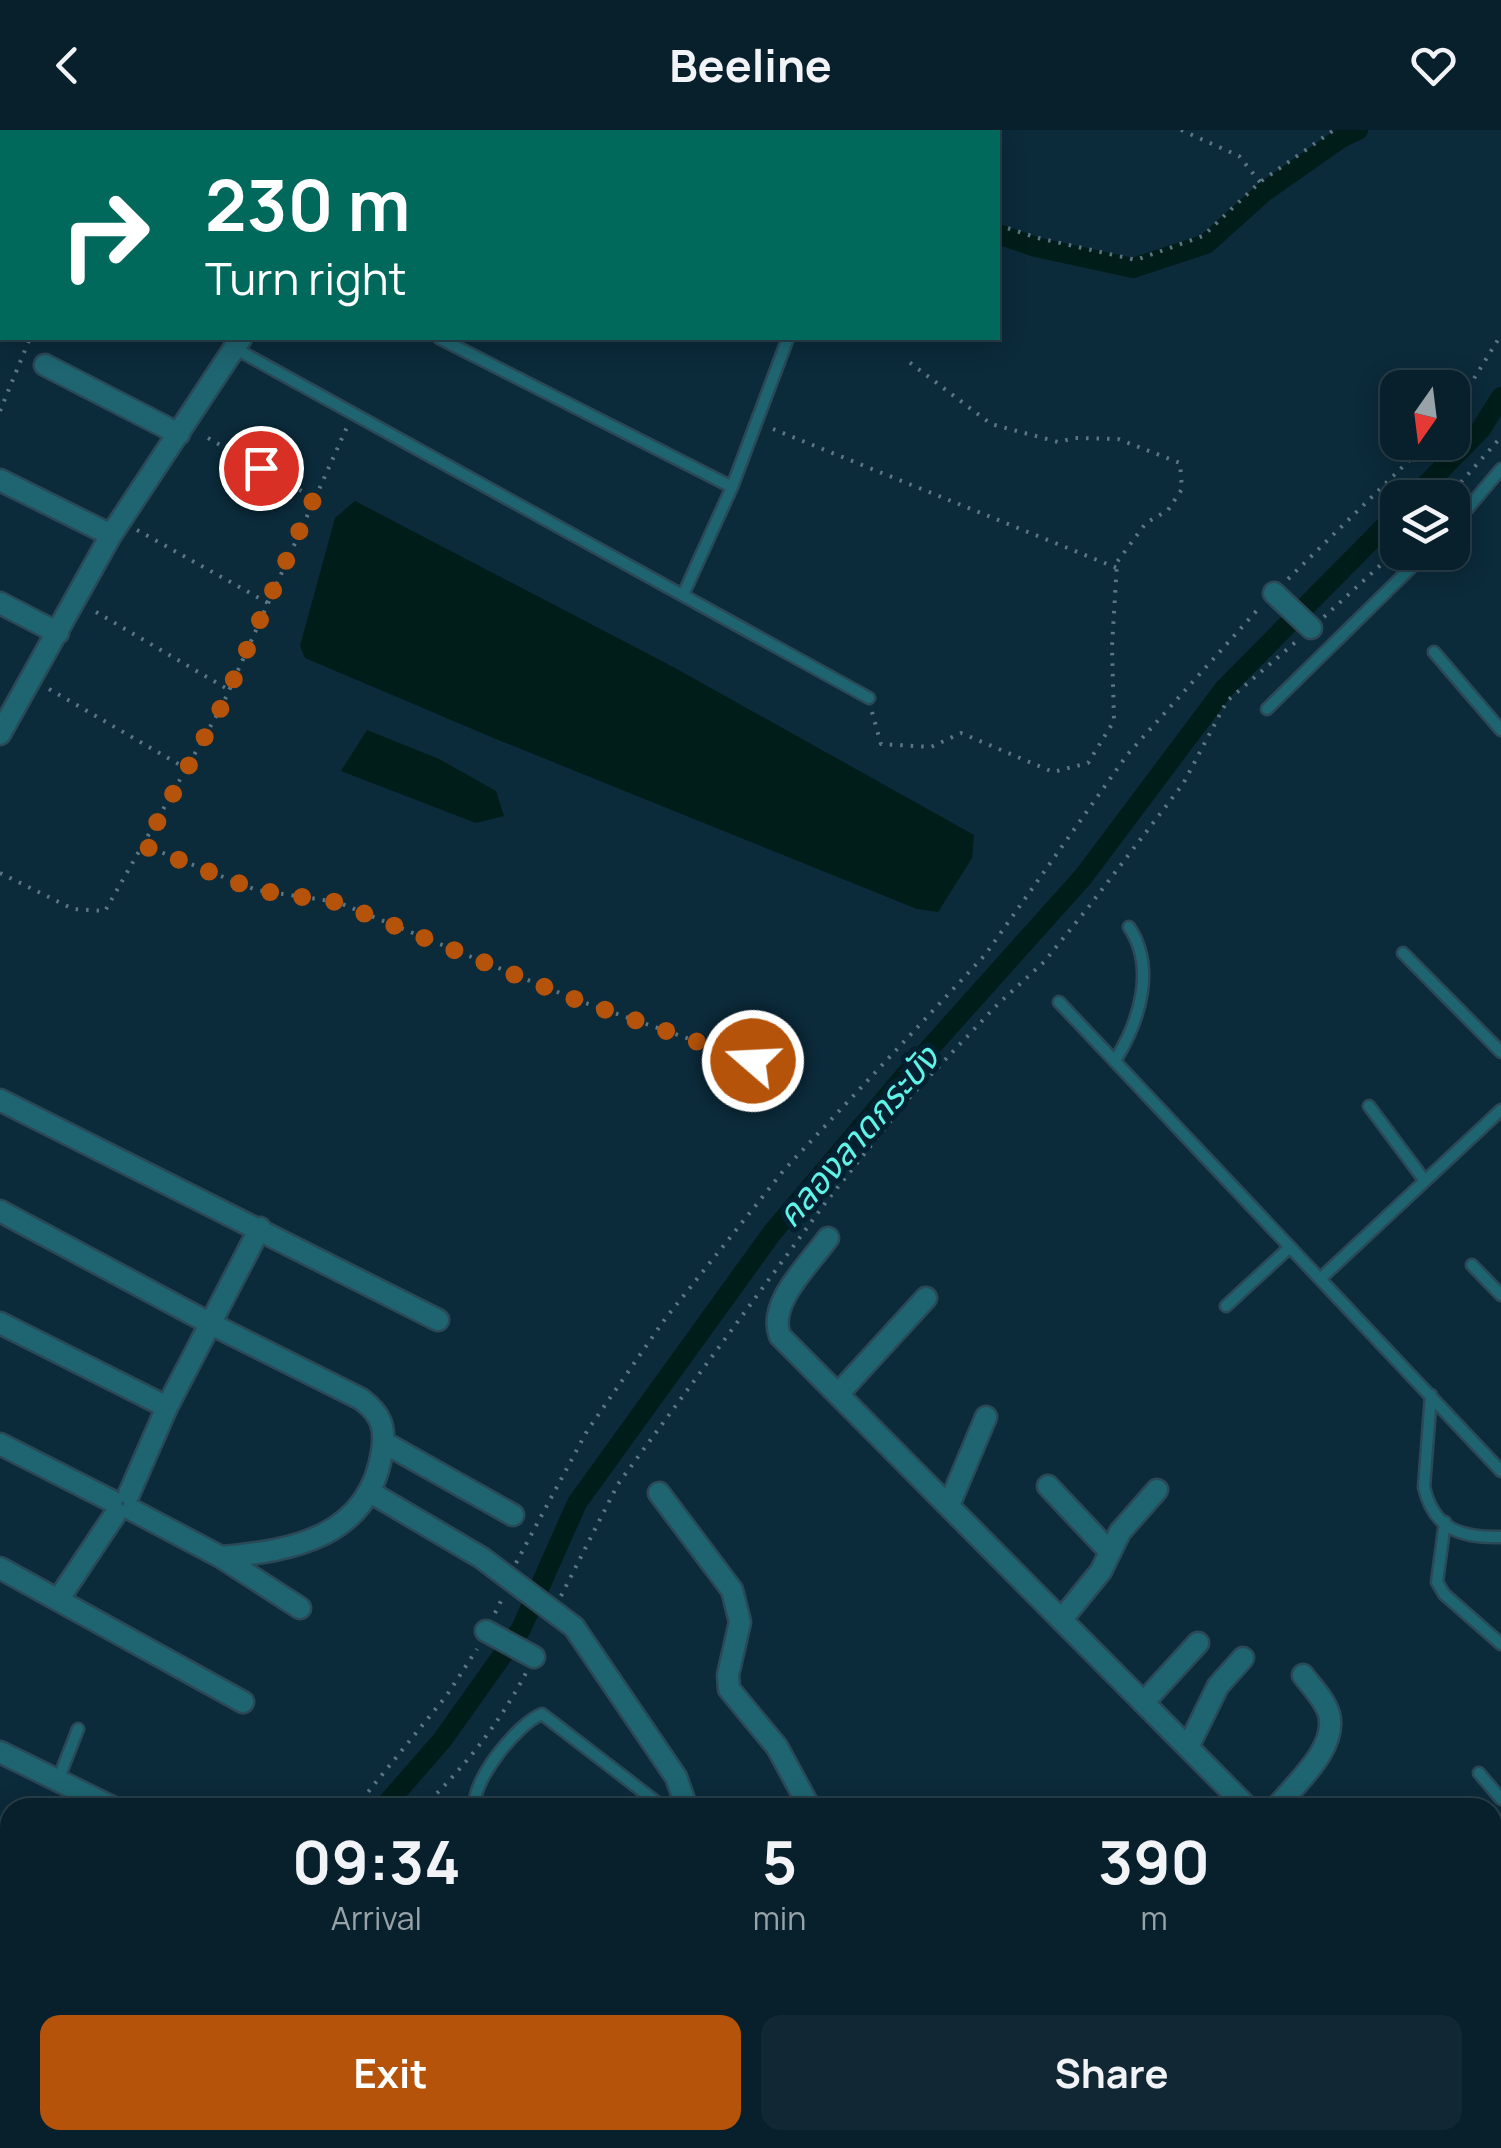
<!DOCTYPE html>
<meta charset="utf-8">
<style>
body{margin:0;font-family:Manrope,"Noto Sans Thai",sans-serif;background:#112834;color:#f1f3f6;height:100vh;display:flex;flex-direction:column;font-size:38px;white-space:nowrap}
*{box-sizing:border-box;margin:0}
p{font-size:32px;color:#98a3a9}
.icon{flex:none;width:55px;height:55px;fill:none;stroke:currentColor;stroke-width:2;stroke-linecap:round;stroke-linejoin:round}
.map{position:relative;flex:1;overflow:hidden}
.side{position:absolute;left:0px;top:1668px;width:1502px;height:352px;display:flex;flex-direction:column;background:#08202c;border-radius:30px 30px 0 0;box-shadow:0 5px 25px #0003,0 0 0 2px #293e48}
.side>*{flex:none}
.banner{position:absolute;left:0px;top:0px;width:1000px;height:210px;box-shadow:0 5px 25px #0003,0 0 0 2px #293e48;background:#00695c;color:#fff;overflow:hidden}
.needle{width:65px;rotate:194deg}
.buttons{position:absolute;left:1380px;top:240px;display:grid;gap:20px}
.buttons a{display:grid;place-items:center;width:90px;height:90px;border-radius:20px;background:#08202c;box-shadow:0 5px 25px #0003,0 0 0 2px #293e48;font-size:50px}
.pin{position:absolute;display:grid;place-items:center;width:85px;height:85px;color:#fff;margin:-42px;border:5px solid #fff;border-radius:50%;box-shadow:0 2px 10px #0007}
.me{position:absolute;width:110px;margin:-55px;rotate:289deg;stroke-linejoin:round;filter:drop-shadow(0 0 8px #0008)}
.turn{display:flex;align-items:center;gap:35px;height:210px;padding:0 40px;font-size:45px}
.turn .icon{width:130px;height:130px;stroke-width:2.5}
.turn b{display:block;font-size:70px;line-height:85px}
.eta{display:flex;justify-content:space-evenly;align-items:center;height:170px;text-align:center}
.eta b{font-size:60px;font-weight:700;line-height:70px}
.action{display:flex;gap:20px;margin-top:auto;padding:20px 40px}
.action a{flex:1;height:115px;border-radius:20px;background:#b45309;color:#fff;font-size:40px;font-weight:700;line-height:115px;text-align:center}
.action a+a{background:#112834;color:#f1f3f6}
header{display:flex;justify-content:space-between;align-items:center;height:130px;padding:0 40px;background:#08202c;font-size:45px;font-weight:700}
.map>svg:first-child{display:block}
</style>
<header><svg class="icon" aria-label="back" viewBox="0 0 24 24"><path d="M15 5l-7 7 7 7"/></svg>Beeline<svg class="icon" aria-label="heart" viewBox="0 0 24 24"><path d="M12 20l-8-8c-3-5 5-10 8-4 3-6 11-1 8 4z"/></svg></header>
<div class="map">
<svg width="1501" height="2018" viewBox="0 0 1501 2018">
<rect width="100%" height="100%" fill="#0b2a3a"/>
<!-- water -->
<path fill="#001d1a" d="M355,371L675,538L974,705L972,728L938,782L917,779L496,609L305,528L300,516L335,388Z
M367,600L439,629L496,661L504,686L476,693L341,641Z"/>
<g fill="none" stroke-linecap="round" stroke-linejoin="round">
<!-- canal -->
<path stroke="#001d1a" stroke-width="20" d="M716,0L721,2
M998,104L1036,117L1133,138L1206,114L1264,62L1341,8L1358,0
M1413,368L1481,299L1501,267
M383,1678L443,1609L521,1499L577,1373L772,1103L903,948L1083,747L1224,559L1398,383
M0,1820L10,1823
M141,2018L151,2010"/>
<defs>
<path id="service" d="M439,208L732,357L788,208
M236,219L869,568
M1452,397L1501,339
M683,465L732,357
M1434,522L1501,600
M1267,579L1427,422
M1403,823L1501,922
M1059,872L1501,1341
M1116,929C1140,890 1156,837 1129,797
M1369,976L1425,1051
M1472,1135L1501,1165
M1320,1149L1501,980
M1226,1176L1290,1117
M1431,1265L1424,1357C1434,1400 1462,1408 1501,1407
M1445,1392L1437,1452L1444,1464L1501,1514
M1479,1643L1501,1669
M58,1650L78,1599
M475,1678C470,1652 518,1593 542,1584L659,1674V1678
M734,2010L746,2018
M1076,2010L1087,2018
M1199,2010L1208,2018
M1456,2010L1482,2018"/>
<path id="minor" d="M325,2L326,0
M45,235L179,304
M0,350L111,405
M1274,463L1311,498
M0,473L58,503
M0,604L111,405L241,208
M0,970L438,1190
M0,1081L209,1193L361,1269C381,1284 386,1297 382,1322C369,1407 293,1421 221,1427
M828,1108C809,1135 767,1173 780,1206L1248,1678
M0,1193L167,1277
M839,1263L926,1168
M383,1312L513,1385
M0,1314L112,1371
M1048,1356L1110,1422
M370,1362L482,1428L574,1497L676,1647L687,1678
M659,1363L732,1460L740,1492L728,1545L729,1559L777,1617L810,1678
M129,1364L167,1277L260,1098
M949,1375L986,1287
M132,1380L221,1427L300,1478
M0,1438L243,1572
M58,1470L116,1383
M1062,1489L1101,1441L1120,1402L1157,1360
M486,1501L534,1527
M1144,1572L1198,1513
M1188,1617L1218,1556L1243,1528
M0,1622L114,1678
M1276,1678C1295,1654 1338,1618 1329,1584C1325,1570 1311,1556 1303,1545
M0,1893L10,1895
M540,2010L548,2018
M828,2010L840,2018
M901,2010L913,2018
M1163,2010L1172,2018"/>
<path id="primary" d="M1492,1797L1501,1782
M1492,1907L1501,1891
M1367,2018L1372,2010
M1432,2018L1436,2010"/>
</defs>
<!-- service casing -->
<use href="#service" stroke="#2b4857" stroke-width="15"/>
<!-- minor casing -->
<use href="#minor" stroke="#2b4857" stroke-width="25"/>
<!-- primary casing -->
<use href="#primary" stroke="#2b4857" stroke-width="30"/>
<!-- path -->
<path stroke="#5d7684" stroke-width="4" stroke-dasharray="2.5 8" stroke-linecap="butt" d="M396,0L407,2
M737,0L742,2
M1181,0L1239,26L1260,52
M114,2L115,0
M431,2L432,0
M998,95L1038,108L1136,130L1203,106L1260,52L1334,0
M817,208L820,209
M0,281L30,208
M1452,284L1501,205
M773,299L1117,438
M208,308L314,368
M1447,368L1501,307
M137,400L268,473
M1288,449L1428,312
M96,482L229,560
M1324,487L1398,419
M49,559L187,639
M872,582L881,614L931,617L961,603L1053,642L1088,633L1114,591L1112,517L1117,432L1146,393L1168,380L1182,359L1180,333L1118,309L1075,308L1058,312L991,294L909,232
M143,715L256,760L337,772L577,870L753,931
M0,743L73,779L105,781L222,576L347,297
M516,1433L587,1301L665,1189L784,1040L985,825L1127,625L1260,477
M561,1466L618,1354L826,1072L908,969L998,874L1044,832L1087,779L1183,654L1227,571L1298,510
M495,1483L504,1465
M355,1678L447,1565L477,1519
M422,1678C464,1638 499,1594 526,1543
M0,1831L10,1834
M100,2018L111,2010
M176,2018L186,2010"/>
<!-- service -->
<use href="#service" stroke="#1e6571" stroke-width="10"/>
<!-- minor -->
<use href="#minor" stroke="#1e6571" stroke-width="20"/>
<!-- primary -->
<use href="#primary" stroke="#1e9fb3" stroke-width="25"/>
</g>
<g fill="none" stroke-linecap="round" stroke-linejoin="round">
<!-- route -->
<path stroke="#b45309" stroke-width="18" stroke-dasharray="0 32.4" d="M261,338L314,368L222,576L144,716L256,760L336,772L577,870L753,931"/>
</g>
<g text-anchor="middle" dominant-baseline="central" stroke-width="10" stroke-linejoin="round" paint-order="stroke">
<!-- water labels -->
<g font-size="35" font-style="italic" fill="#60f4e8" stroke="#022030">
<text transform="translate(857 1006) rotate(-49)">คลองลาดกระบัง</text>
</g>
</g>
</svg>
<div class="buttons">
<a><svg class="needle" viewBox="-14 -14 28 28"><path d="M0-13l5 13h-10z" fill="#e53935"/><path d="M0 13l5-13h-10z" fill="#98a3a9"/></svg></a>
<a><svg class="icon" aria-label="layers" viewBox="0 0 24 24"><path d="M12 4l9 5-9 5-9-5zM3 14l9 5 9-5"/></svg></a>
</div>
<div class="pin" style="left:261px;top:338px;background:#d93025"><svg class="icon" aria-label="arrive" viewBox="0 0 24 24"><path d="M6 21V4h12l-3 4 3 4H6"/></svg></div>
<svg class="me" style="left:753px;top:931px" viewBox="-20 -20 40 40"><circle r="17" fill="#b45309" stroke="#fff" stroke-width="3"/><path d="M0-11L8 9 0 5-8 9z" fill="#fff"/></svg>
<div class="banner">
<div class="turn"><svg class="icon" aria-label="right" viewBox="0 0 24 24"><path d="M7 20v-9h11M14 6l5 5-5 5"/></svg><div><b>230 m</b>Turn right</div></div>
</div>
<section class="side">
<div class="eta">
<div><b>09:34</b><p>Arrival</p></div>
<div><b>5</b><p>min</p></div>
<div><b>390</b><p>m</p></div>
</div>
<div class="action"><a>Exit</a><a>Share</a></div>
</section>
</div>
